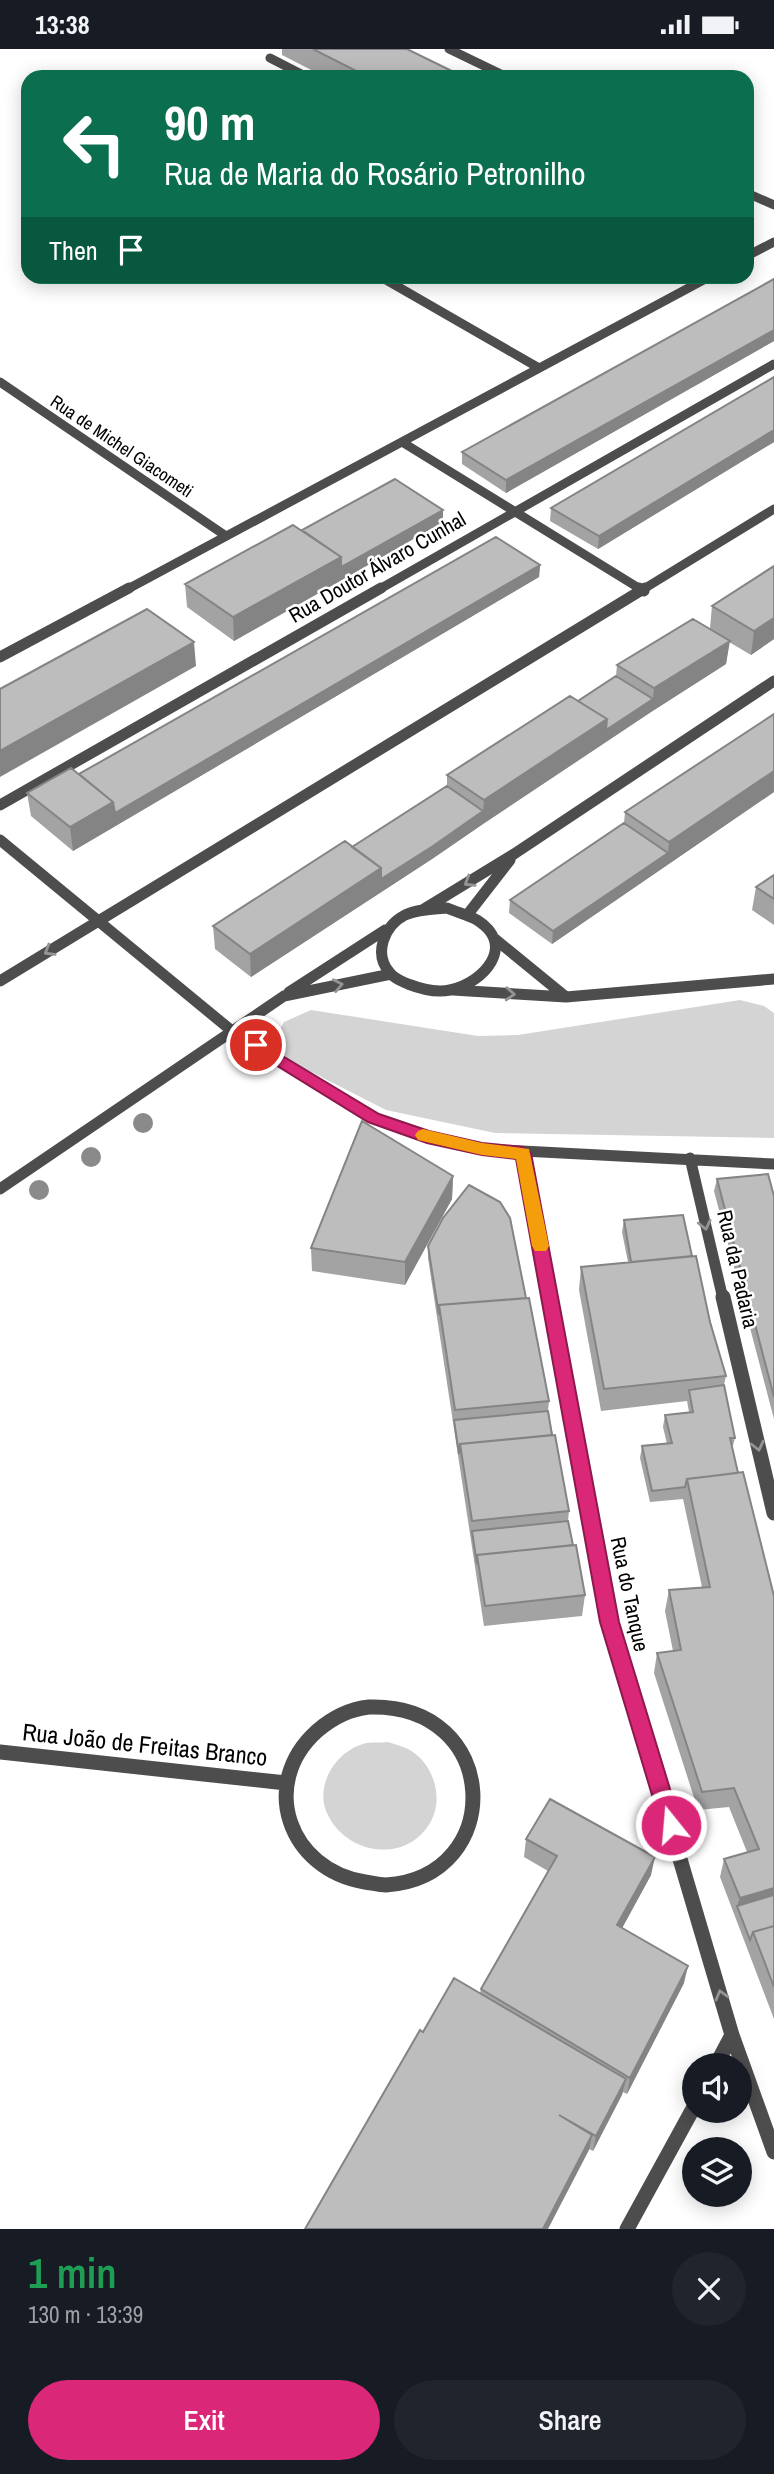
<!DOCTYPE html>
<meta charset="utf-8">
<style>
body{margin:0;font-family:"Archivo Narrow",sans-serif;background:#20242c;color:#f1f3f6;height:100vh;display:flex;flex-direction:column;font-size:26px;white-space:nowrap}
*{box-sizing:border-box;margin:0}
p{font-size:23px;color:#9ea1a6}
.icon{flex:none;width:38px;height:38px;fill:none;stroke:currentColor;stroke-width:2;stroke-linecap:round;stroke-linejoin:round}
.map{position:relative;height:2180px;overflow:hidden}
.panel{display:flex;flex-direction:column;background:#171b24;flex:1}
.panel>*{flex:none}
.banner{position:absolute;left:21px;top:21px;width:733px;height:214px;border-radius:21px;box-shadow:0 4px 18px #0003;background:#0b6e4f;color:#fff;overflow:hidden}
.controls{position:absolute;left:682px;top:2004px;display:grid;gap:14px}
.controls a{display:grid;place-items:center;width:70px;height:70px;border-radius:50%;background:#171b24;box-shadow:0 4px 18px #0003;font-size:35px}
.pin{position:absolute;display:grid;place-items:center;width:60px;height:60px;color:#fff;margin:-30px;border:4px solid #fff;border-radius:50%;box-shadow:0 2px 7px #0007}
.me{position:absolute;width:77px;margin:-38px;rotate:343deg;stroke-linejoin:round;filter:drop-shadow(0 0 5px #0008)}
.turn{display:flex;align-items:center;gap:24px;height:147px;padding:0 28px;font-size:32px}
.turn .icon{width:91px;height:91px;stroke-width:2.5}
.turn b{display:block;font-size:49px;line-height:60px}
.then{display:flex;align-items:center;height:66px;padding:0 28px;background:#0003;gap:14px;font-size:26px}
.round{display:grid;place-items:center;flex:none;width:74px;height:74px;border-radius:37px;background:#20242c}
.overview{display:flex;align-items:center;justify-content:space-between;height:119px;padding:0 28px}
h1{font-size:42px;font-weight:600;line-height:52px;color:#1e9e55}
.action{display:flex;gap:14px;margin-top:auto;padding:14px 28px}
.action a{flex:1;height:80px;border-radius:42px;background:#db2777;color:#fff;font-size:28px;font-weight:600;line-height:80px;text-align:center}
.action a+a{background:#20242c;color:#f1f3f6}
.status{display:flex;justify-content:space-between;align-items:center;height:49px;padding:0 35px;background:#171b24;direction:ltr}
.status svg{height:19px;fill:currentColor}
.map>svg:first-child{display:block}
</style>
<div class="status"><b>13:38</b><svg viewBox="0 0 49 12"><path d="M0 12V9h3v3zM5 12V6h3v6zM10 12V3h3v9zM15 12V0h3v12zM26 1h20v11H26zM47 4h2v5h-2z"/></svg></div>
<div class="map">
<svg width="774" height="2180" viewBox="0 0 774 2180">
<rect width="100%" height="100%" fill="#fff"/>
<!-- green -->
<path fill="#d4d4d4" d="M740,951L764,957L774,964V1089L495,1084L386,1061L288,1011L274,991L284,973L311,961L478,987L518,986Z
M388,1693C394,1695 402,1697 408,1700C433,1713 445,1749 430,1774C405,1816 345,1805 327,1764C314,1736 337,1700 367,1694C373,1693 381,1694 388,1693Z"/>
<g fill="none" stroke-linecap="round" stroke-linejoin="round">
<!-- minor-far2 -->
<path stroke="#4d4d4d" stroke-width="9" d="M449,0L507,28
M270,9L307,28
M747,144L774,156
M747,207L774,193
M381,228L539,319
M0,333L226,487
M402,393L642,541
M126,541L709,228
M378,541L774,315
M642,541L774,460"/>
<!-- minor-far1 -->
<path stroke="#4d4d4d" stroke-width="11" d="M639,539L644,542
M0,608L129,539
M0,756L381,539
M0,791L232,982L374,1069L427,1088L482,1100L774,1115
M447,859C456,863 468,866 477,871C517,896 484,934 450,941C436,944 421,940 408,935C401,932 395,930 390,924C373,905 384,877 405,866C418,860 433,860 447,859Z
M424,860L514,805L774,632
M468,865L510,811
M495,890L566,948
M0,932L645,539
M453,941L566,948L774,930
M289,943L385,881
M523,1104L550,1250
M690,1109L723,1250
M0,1140L284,947L391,925"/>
<!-- minor -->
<path stroke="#4d4d4d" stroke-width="15" d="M550,1248L610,1573L732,1986L774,2103
M723,1248L774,1464
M369,1658C502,1654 507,1828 386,1836C379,1836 372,1834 365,1833C289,1821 258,1735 317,1682C332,1669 350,1660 369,1658Z
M0,1703L286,1734
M716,2016L732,1986
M627,2180L695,2056"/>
</g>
<!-- trees -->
<g fill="#8a8a8a">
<circle cx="143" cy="1074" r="10"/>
<circle cx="91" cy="1108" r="10"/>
<circle cx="39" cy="1141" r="10"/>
</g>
<!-- wall -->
<path fill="#a3a3a3" d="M282,0H407L464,28H325L282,6Z
M774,230V292L506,444L462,415V403Z
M774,328V393L598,500L550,472L551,459Z
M443,461V473L234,592L187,558L185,535L302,481Z
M540,516L539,528L73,802L31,767L27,744L79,725Z
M774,517V590L751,606L729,593L726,615L651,663L483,775L432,810L251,928L215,900L213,877L352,798L447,737V726L578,652L616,627L617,616L710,579L712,557Z
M774,743L552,895L509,864L510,851L624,774L625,763Z
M774,826V876L752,861L756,838Z
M453,1127L452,1150L405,1236L312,1222L311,1199Z
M717,1130L774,1147V1370L714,1142Z
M624,1171L692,1207L726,1327L724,1336L735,1389L732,1400L774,1547V1970L720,1828L724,1810L747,1803L729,1758L698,1761L654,1624L657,1604L673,1602L665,1562L669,1541L702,1538L683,1450L650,1453L640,1409L642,1397L667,1395L663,1378L665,1366L689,1363L687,1352L601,1362L579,1241L581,1218L628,1213L622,1183Z
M428,1197L526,1249L549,1352L548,1362L569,1462L568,1472L573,1496L585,1546L582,1567L484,1577L428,1209Z
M526,1790L651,1826L622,1879L684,1934L627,2045L623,2043L593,2102L589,2100V2101L423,1983L480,1944L481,1940L548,1822L524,1808Z"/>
<!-- shaded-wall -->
<path fill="#848484" d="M774,281V292L506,444V431Z
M774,381V393L598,500L599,487Z
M443,461V473L342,531L341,518Z
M341,508L342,531L234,592L233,568Z
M540,516L539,528L73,802L70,778L113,753Z
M774,569V590L751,606L754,582Z
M730,592L726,615L651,663L483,775L432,810L251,928L250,905L381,819L483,762L484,751L607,670L653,650L654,639Z
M194,593L196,617L0,728V702Z
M774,722V743L552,895L553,882L668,804L669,793Z
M453,1127L452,1150L405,1236V1213Z
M655,1808L651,1826L614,1894L617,1876Z
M774,1839V1855L737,1857L734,1866L740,1849Z
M688,1917L684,1934L627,2045L630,2029Z
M626,2030L622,2046L593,2102L596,2087Z
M592,2086L589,2101L548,2180H543Z"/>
<!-- building -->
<path fill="#bdbdbd" stroke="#848484" stroke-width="2" d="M313,0H407L464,28H368Z
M774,230V281L506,431L462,403Z
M774,328V381L599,487L551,459Z
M395,430L443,461L341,518V508L302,481Z
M293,476L341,508L233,568L185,535Z
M496,488L540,516L115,764L113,753L79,725Z
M774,517V569L754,582L712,557Z
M147,560L194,593L0,702V640Z
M693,570L730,592L654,639L617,616Z
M616,627L653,650L606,681L607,670L578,652Z
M570,647L607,670L484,751L447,726Z
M774,665V722L669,793L625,763Z
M71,719L113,753L70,778L27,744Z
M447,737L483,762L433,797L381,830V819L352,798Z
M624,774L668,804L553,882L510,851Z
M345,792L381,819L250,905L213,877Z
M774,826V850L756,838Z
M362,1072L453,1127L405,1213L311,1199Z
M768,1125L774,1147V1348L717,1130Z
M469,1136L500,1153L510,1169L526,1249L439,1256V1266L428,1197L443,1169Z
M683,1166L692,1207L631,1213L624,1171Z
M696,1207L710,1273L726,1327L604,1340L581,1218Z
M529,1249L549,1352L455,1361L439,1256Z
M724,1336L735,1389H730L738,1424L687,1430L685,1438L652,1442L642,1397L672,1394L665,1366L693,1363L689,1341Z
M548,1362L552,1386L460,1395L459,1405L454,1371Z
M555,1386L569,1462L472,1472L460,1395Z
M743,1423L774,1547V1839L740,1849L724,1810L759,1800L734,1739L702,1743L657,1604L681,1601L669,1541L710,1538L687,1430Z
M568,1472L573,1496L477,1506V1515L472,1482Z
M576,1496L585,1546L485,1557L477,1506Z
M550,1750L655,1808L617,1876L688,1917L630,2029L481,1940L557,1807L526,1790Z
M774,1846V1877L753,1883L750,1891L737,1857Z
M774,1877V1938L753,1883Z
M454,1929L626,2030L596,2087L559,2066L592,2086L543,2180H305L420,1981L423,1983Z"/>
<!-- one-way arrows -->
<defs><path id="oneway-chevron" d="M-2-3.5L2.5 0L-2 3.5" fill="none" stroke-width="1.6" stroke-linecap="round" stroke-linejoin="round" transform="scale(1.75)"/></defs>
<g stroke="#949494">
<use href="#oneway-chevron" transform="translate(469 833) rotate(149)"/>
<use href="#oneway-chevron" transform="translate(49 902) rotate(149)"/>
<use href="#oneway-chevron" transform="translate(338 936) rotate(-11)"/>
<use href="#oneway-chevron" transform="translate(510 945) rotate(3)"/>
<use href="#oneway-chevron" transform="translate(705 1176) rotate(77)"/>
<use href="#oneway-chevron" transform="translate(758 1397) rotate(77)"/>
<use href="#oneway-chevron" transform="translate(721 1946) rotate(-106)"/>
</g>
<!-- route -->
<path fill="#db2777" stroke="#8e194d" stroke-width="2" d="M256,991L379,1065L429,1082L482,1094L523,1098L531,1104L619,1573L681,1776L678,1783L671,1786L664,1783L661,1776L600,1573L516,1110L482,1106L427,1094L368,1073L250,1000L248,996Z"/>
<!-- slow -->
<path fill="#f59e0b" d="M423,1080L482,1094L529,1100L549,1197L546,1202H535L532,1197L516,1110L482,1106L418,1091L415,1086L418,1082Z"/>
<g text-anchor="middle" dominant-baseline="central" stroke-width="5" stroke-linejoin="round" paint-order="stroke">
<!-- far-street labels -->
<g font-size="18" fill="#000" stroke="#fff">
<text transform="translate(122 397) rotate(34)">Rua de Michel Giacometi</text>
</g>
<!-- street labels -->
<g font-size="21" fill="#000" stroke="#fff">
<text transform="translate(377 518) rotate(-30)">Rua Doutor Álvaro Cunhal</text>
<text transform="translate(738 1220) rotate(77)">Rua da Padaria</text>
<text transform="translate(630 1545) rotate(78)">Rua do Tanque</text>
</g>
<!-- near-street labels -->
<g font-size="24" fill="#000" stroke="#fff">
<text transform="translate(145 1695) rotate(6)">Rua João de Freitas Branco</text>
</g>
</g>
</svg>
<div class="controls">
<a><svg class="icon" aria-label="sound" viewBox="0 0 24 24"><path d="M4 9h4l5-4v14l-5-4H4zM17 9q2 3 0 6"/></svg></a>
<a><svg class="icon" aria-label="layers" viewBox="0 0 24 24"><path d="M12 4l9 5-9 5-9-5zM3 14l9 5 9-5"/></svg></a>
</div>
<div class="pin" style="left:256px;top:996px;background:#d93025"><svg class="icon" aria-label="arrive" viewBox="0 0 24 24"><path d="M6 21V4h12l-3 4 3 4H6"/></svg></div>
<svg class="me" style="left:671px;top:1776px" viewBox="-20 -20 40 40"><circle r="17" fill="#db2777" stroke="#fff" stroke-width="3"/><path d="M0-11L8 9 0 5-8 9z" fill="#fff"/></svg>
<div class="banner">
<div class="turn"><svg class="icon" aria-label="left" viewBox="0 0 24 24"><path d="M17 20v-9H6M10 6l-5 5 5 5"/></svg><div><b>90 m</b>Rua de Maria do Rosário Petronilho</div></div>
<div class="then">Then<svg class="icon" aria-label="arrive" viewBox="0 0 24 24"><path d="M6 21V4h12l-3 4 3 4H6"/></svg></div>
</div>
</div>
<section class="panel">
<div class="overview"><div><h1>1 min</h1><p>130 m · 13:39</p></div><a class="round"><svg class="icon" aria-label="close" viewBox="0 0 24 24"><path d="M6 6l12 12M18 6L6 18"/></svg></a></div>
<div class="action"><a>Exit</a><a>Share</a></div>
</section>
